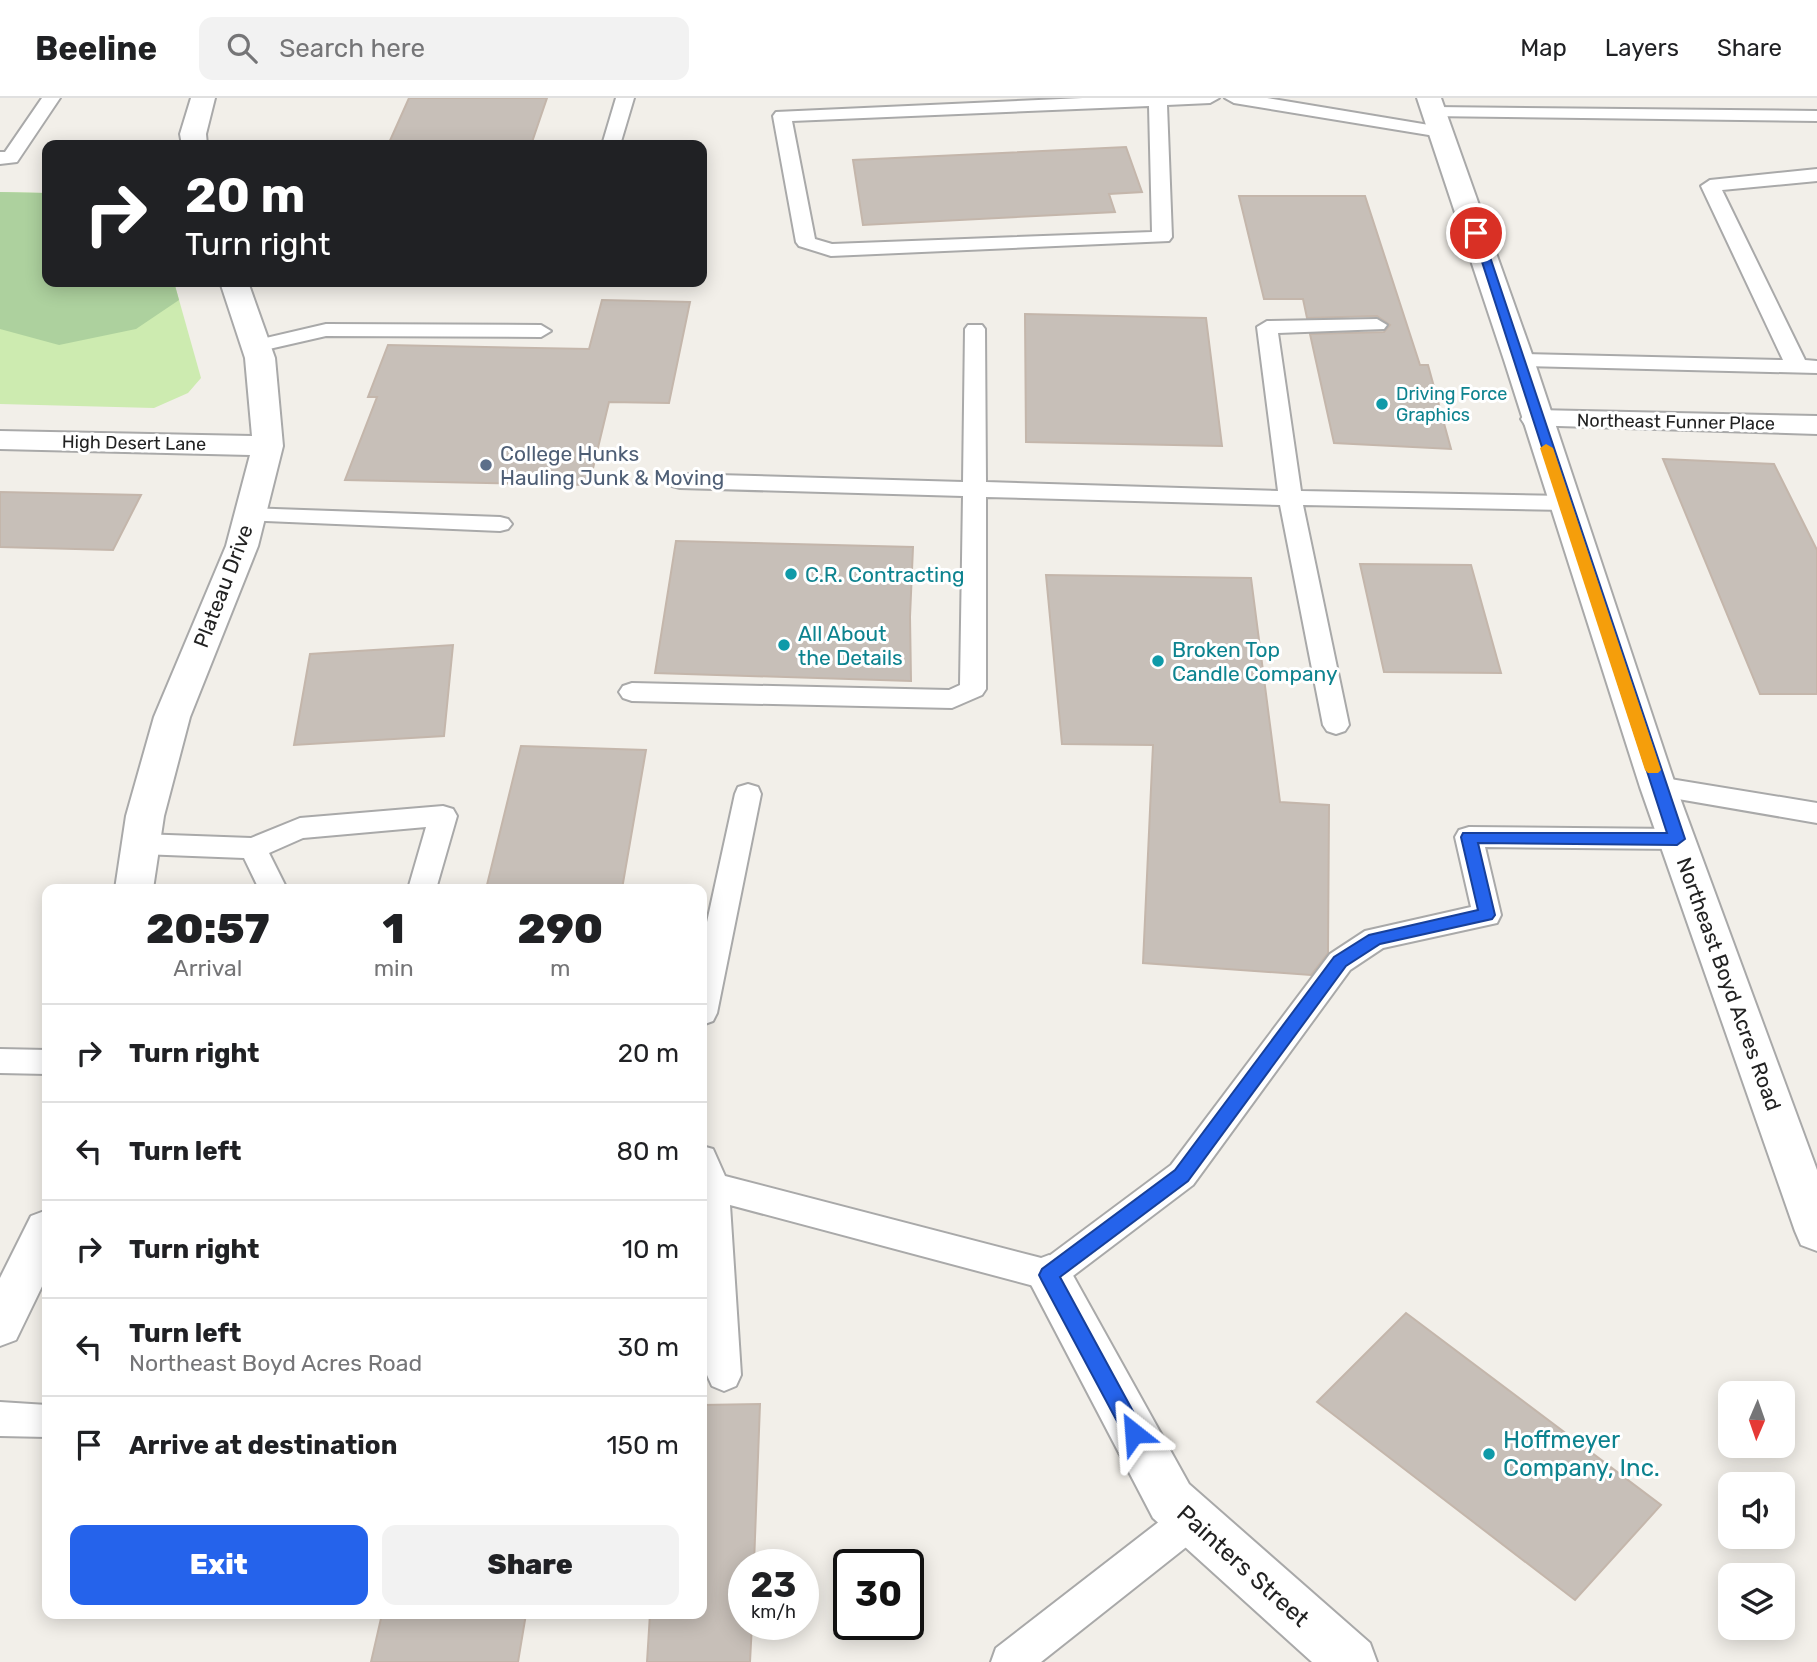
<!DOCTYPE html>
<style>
body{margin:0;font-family:Rubik,sans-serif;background:#f2f2f2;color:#202124;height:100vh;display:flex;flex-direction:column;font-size:26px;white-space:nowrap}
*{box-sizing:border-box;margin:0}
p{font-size:23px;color:#757577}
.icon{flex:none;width:38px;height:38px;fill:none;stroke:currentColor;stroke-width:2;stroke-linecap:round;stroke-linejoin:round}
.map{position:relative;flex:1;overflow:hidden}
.details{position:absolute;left:42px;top:786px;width:665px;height:735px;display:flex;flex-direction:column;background:#fff;border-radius:14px;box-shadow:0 4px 18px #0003}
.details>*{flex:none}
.hud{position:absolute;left:42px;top:42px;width:665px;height:147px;border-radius:14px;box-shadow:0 4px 18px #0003;background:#202124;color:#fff;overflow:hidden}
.needle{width:46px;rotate:182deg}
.buttons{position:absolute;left:1718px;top:1283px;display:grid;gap:14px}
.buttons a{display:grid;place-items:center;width:77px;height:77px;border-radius:14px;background:#fff;box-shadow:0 4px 18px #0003;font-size:35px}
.speed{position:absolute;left:728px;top:1451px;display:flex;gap:14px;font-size:35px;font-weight:700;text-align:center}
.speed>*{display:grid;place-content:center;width:91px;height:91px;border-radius:50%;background:#fff;box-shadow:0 4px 18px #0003;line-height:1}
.speed small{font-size:18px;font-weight:400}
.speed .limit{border:4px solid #111;border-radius:10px;background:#fff;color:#111}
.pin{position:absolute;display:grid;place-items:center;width:60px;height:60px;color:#fff;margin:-30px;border:4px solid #fff;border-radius:50%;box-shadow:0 2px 7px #0007}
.me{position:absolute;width:77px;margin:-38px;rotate:332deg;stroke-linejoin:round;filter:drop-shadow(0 0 5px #0008)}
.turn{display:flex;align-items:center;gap:24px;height:147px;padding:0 28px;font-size:32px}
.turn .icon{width:91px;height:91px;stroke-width:2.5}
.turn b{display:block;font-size:49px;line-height:60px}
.eta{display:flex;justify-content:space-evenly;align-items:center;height:119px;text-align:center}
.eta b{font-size:42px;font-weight:800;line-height:49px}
.cta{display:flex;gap:14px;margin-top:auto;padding:14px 28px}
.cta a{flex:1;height:80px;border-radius:14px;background:#2563eb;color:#fff;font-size:28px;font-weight:800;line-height:80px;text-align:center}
.cta a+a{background:#f2f2f2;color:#202124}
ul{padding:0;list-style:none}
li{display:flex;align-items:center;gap:21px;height:98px;padding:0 28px;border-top:2px solid #e0e0e0}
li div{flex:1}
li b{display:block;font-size:26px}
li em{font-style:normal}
header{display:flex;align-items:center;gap:42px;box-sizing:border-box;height:98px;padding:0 35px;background:#fff;border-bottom:2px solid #e0e0e0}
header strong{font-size:33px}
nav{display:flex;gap:38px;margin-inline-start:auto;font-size:24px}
.search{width:490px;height:63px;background:#f2f2f2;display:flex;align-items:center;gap:18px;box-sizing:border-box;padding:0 24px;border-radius:14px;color:#757577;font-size:26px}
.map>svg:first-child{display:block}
</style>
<header>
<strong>Beeline</strong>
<div class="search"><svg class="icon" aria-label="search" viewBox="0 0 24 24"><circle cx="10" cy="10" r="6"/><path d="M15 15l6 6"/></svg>Search here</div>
<nav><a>Map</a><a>Layers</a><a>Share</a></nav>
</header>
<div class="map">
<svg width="1817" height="1564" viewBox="0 0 1817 1564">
<rect width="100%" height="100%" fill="#f2efe9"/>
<!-- grass -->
<path fill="#cdebb0" d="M0,94L47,95V184H174L201,280L188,295L154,310L0,306Z"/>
<!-- forest -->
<path fill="#add19e" d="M0,94L47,95V184H174L179,202L136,231L59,247L0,231Z"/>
<!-- building -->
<path fill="#c7bfb8" stroke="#c4b6ab" stroke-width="2" d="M409,0H547L531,47H388Z
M1126,49L1142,94L1109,96L1115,114L863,127L853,62Z
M1239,98H1365L1420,267H1428L1451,351L1334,345L1310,236L1384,234L1390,227L1377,218L1307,220L1303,201H1264Z
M602,202L690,204L669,305L609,304L589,387L345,382L377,299H368L388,247L589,251Z
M1025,216L1206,220L1222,348L1026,344Z
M1663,361L1774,366L1817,452V596H1760Z
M0,394L141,397L113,452L0,449Z
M676,443L913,449L910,519L911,583L655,575Z
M1360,466L1471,467L1501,575L1384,574Z
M1046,477L1251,480L1280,704L1329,707L1328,855L1311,877L1143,865L1153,647L1062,646Z
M453,547L444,638L294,647L310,556Z
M521,648L646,652L622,791H486Z
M1406,1215L1661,1407L1575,1502L1317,1304Z
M760,1306L754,1466H744V1526H752L750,1564H647L650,1516H702V1307Z
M382,1516H526L518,1564H371Z"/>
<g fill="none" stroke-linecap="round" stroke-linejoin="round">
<defs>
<path id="service" d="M42,0H60L17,64L0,66V54H5Z
M616,0H634L620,47H602Z
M1083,0H1219L1210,5L1167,7L1172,139L1169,143L831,158L799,148L796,144L773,18L776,14ZM1149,8L1152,134L832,146L815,141L792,23Z
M1225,0H1267L1441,29L1450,34L1441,39L1234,5Z
M1434,9L1817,13V23L1428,18L1425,14Z
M1817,71V83L1722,92L1805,262L1817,263V275L1519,268L1508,262L1519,256L1783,262L1701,88L1710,82Z
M1377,221L1387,227L1384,231L1278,235L1301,393L1566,398L1574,400L1578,405L1574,410L1566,412L1303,407L1349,627L1345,633L1336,636L1327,633L1323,627L1280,407L986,399V591L982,597L952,610L632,603L623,600L619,594L623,588L632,585L949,592L960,587L963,398L680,390L672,388L669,383L672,378L680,376L963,384L965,231L968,227H982L985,231L986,384L1278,393L1257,229L1267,223Z
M326,226L541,227L551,233L541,239L326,238L256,254L245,248L249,244Z
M250,410L500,419L508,421L512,426L508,431L500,433L242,422L238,417L242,412Z
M1658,679L1817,705V725L1649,696L1645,689L1649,682Z
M748,686L758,689L761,696L717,915L713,923L702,927V847L735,696L738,689Z
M443,708L453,711L457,718L436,791H408L426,729L303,740L269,755L287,791H259L244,760L141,756L131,753L127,746L131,739L141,736L251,740L300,720Z
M1469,729L1677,731L1687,734L1691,741L1687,748L1677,751L1485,749L1501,817L1497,825L1383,850L1350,872L1193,1087L1061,1187L1049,1192L730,1107L741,1277L736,1288L724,1293L712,1288L707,1277L702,1181V1048L713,1051L725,1078L1045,1161L1171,1067L1330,856L1365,833L1471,809L1455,739L1459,732Z
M0,951L47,952V976L0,975Z
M0,1304L47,1307V1339L0,1338Z
M1191,1404L1204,1409L1209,1422L1204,1435L1041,1564H991L996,1550L1178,1409Z"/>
<path id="minor" d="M191,0H215L206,36L207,47H182L180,36Z
M220,184H248L275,260L283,348L258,448L190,619L164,718L153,791H115L126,718L154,619L226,448L250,357L0,351V333L252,338L245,260Z
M1536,312L1817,318V336L1525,327L1521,321L1525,315Z
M47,1112V1178L16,1242L0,1248V1180L31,1118Z
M1049,1157L1065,1163L1189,1386L1370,1545L1377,1564H1312L1153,1420L1026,1177L1033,1163Z"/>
<path id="tertiary" d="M1417,0H1441L1534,262L1676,689L1817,1072V1153L1801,1147L1795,1133L1640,689L1504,262Z"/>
</defs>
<!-- service casing -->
<use href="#service" stroke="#a9a9a9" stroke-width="4"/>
<!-- minor casing -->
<use href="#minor" stroke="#a9a9a9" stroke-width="4"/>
<!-- tertiary casing -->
<use href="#tertiary" stroke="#a9a9a9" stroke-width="4"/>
<!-- service -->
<use href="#service" fill="#fff" fill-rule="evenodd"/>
<!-- minor -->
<use href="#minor" fill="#fff" fill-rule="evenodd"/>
<!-- tertiary -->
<use href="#tertiary" fill="#fff" fill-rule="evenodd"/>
</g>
<!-- route -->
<path fill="#2563eb" stroke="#184099" stroke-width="2" d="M1472,133L1482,135L1685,741L1677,747L1478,745L1495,817L1492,821L1380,846L1346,868L1188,1083L1060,1179L1141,1328L1144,1335L1141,1342L1134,1344L1127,1342L1042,1183L1039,1177L1042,1171L1175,1072L1334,859L1369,837L1478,812L1461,739L1463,735H1667Z"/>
<!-- slow -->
<path fill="#f59e0b" d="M1546,346L1553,350L1661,672L1658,675H1648L1645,672L1540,350Z"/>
<!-- markers -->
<g fill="#0f9aa8" stroke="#fff" stroke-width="2.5">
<circle cx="1382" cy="306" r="7"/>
<circle cx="791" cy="476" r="7"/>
<circle cx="784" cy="547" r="7"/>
<circle cx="1158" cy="563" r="7"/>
<circle cx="1489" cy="1356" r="7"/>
</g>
<circle fill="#5c6f8a" stroke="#fff" stroke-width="2.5" cx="486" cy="367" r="7"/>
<g text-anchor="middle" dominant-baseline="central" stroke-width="6" stroke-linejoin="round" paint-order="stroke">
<!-- far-culture labels -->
<g font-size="18" fill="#0d838f" stroke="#fff" text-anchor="start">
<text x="1396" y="296">Driving Force<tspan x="1396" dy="21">Graphics</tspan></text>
</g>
<!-- far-street labels -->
<g font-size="18" fill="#222" stroke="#fff">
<text transform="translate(1676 324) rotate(1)">Northeast Funner Place</text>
<text transform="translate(134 345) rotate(1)">High Desert Lane</text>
</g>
<!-- service labels -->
<g font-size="21" fill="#4e5e75" stroke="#fff" text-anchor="start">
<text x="500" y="355">College Hunks<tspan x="500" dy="24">Hauling Junk &amp; Moving</tspan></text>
</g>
<!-- culture labels -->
<g font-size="21" fill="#0d838f" stroke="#fff" text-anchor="start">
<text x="805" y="476">C.R. Contracting</text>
<text x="798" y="535">All About<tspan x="798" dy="24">the Details</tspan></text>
<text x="1172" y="551">Broken Top<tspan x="1172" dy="24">Candle Company</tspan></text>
</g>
<!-- street labels -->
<g font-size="21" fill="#222" stroke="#fff">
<text transform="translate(223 488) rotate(-69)">Plateau Drive</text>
<text transform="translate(1729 886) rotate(70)">Northeast Boyd Acres Road</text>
</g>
<!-- near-culture labels -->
<g font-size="24" fill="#0d838f" stroke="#fff" text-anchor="start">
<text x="1503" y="1342">Hoffmeyer<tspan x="1503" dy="28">Company, Inc.</tspan></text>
</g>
<!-- near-street labels -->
<g font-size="24" fill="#222" stroke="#fff">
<text transform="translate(1243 1468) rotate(42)">Painters Street</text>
</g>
</g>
</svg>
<div class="buttons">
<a><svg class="needle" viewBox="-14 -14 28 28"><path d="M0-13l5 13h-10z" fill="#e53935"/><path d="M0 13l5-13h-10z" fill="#757577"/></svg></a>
<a><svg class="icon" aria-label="sound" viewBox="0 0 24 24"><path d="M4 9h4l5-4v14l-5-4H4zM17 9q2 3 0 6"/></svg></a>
<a><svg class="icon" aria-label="layers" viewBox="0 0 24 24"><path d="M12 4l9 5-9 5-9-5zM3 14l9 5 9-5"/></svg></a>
</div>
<div class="speed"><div>23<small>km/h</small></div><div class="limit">30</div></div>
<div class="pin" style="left:1476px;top:135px;background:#d93025"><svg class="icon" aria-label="arrive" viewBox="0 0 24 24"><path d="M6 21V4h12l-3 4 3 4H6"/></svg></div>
<svg class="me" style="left:1134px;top:1335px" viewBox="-20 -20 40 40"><path d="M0-17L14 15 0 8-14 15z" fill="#2563eb" stroke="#fff" stroke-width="4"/></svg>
<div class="hud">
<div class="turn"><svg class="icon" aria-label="right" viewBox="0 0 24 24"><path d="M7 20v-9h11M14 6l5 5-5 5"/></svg><div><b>20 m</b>Turn right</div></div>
</div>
<section class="details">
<div class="eta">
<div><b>20:57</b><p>Arrival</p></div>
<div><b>1</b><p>min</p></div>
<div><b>290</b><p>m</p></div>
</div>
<ul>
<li><svg class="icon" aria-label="right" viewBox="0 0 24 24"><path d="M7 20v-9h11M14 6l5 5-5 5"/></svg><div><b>Turn right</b></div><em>20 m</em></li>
<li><svg class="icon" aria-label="left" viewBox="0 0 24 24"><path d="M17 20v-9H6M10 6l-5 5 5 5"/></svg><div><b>Turn left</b></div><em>80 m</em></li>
<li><svg class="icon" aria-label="right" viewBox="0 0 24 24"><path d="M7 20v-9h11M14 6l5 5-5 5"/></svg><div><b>Turn right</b></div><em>10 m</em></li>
<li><svg class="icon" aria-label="left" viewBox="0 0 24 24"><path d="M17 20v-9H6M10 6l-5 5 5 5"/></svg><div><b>Turn left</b><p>Northeast Boyd Acres Road</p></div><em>30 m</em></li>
<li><svg class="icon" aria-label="arrive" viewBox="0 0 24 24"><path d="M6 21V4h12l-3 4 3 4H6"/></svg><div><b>Arrive at destination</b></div><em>150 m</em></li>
</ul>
<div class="cta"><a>Exit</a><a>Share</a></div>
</section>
</div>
